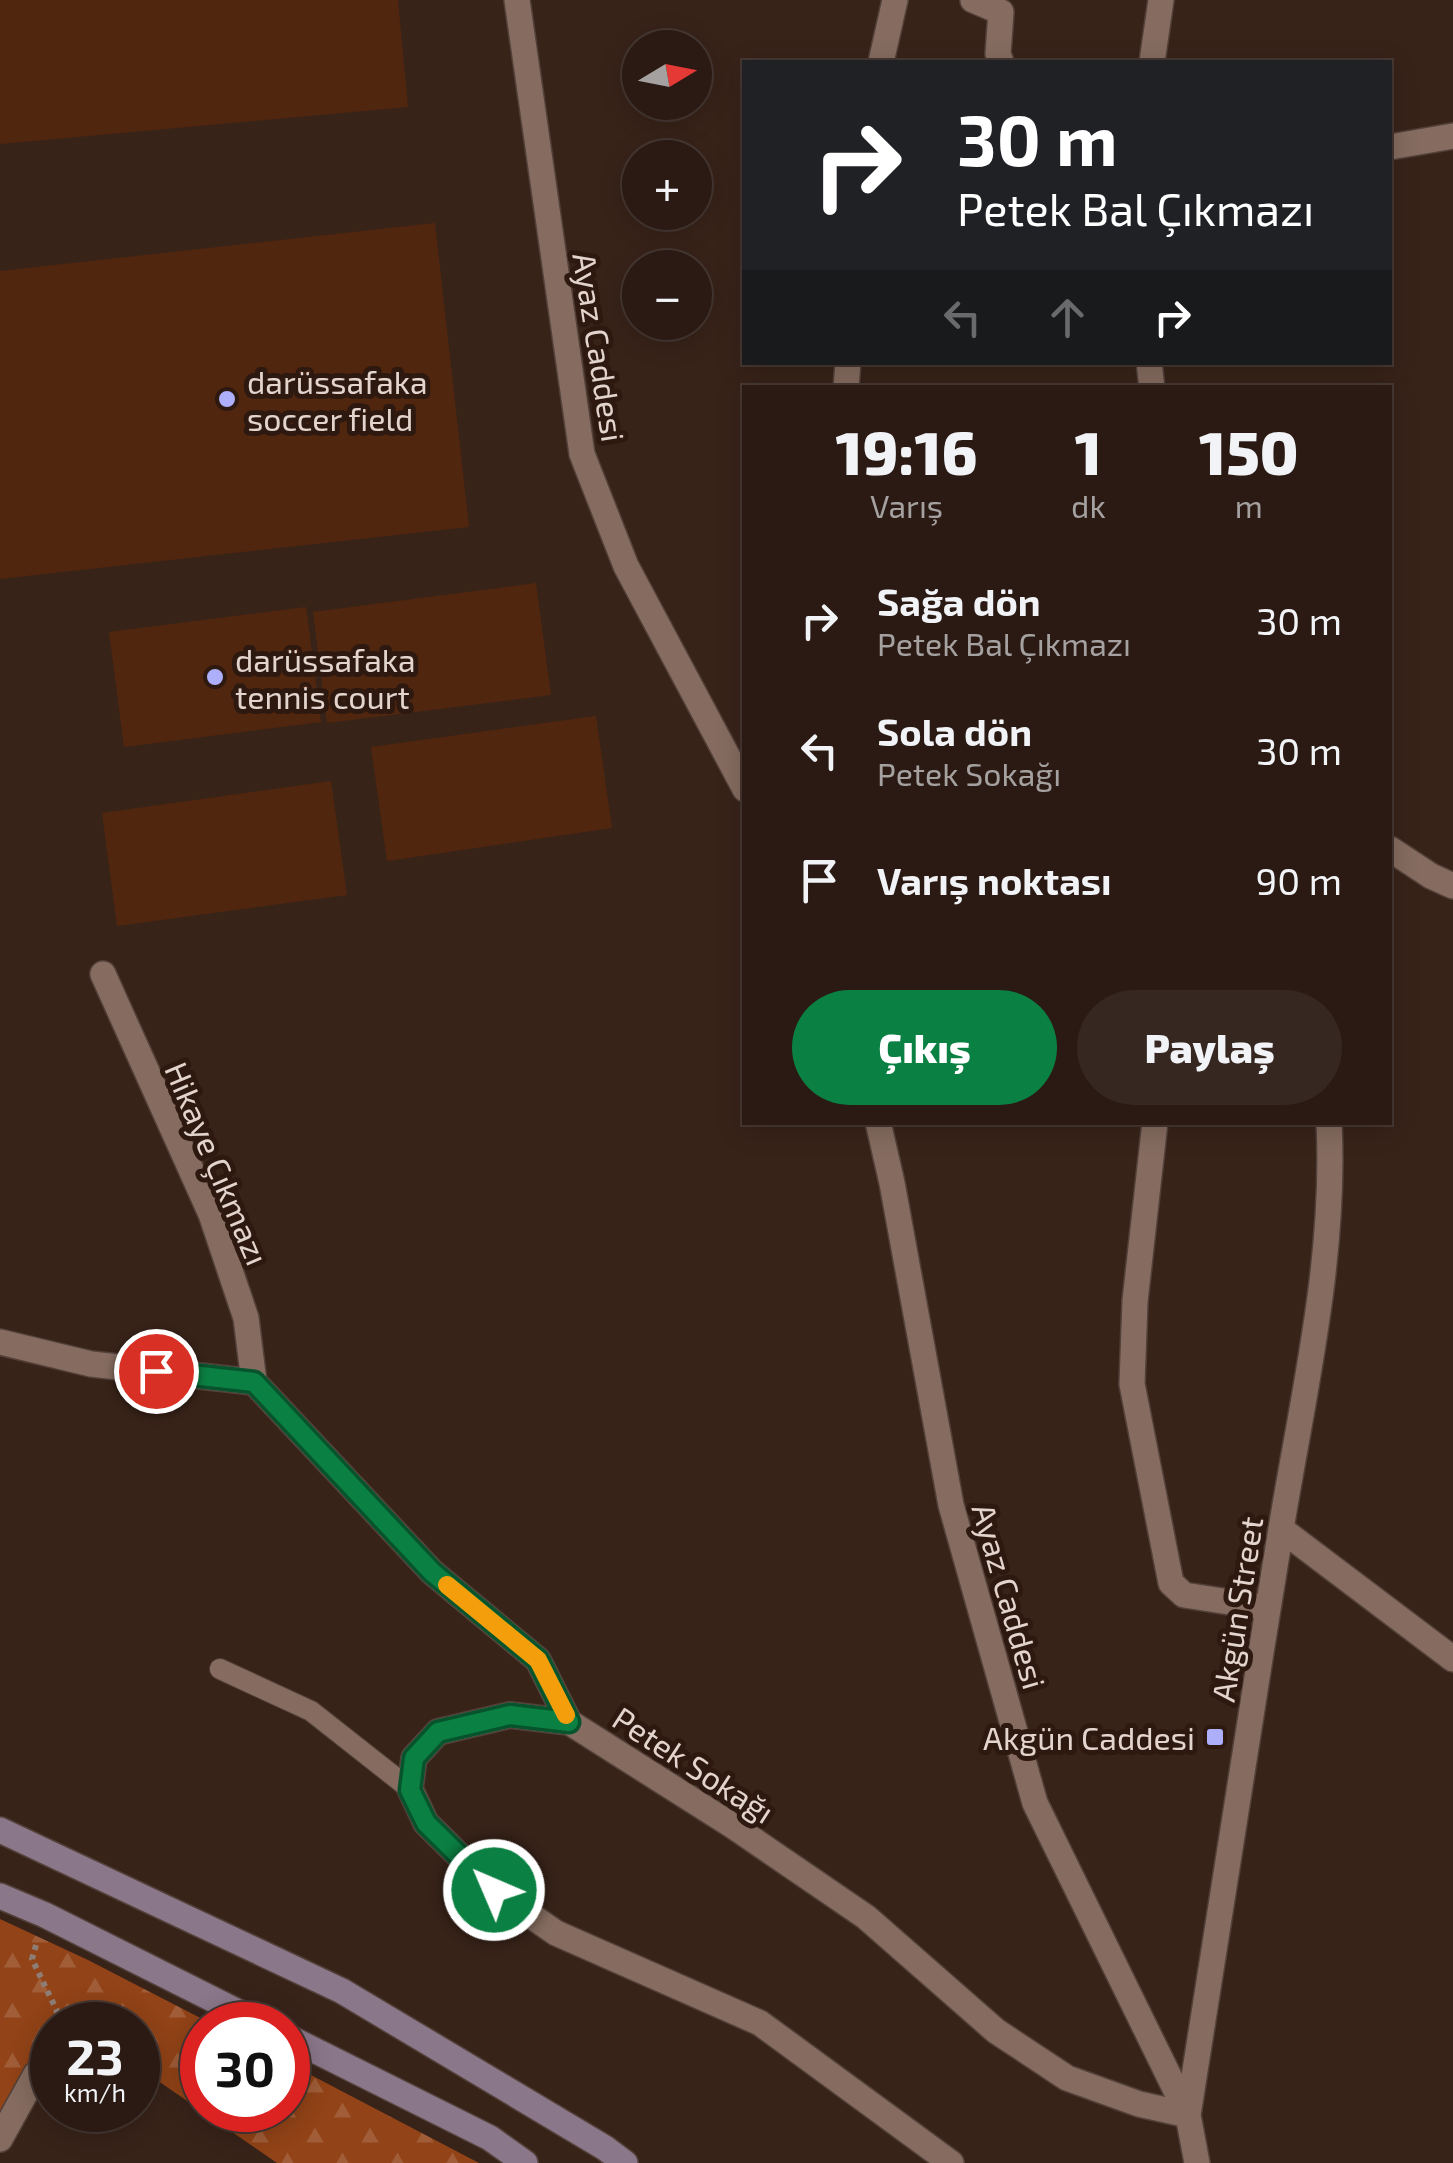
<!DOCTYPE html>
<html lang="tr">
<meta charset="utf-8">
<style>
body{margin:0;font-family:"Exo 2",sans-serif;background:#362721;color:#f1f3f6;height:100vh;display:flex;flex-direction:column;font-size:38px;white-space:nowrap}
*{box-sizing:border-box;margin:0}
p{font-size:32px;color:#a5a1a0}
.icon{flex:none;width:55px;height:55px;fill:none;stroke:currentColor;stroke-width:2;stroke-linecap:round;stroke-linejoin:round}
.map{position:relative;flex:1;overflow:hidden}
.drawer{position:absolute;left:742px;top:385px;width:650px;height:740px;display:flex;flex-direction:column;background:#2a1a13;border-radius:0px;box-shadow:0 5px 25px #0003,0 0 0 2px #463833}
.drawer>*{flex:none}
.top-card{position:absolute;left:742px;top:60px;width:650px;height:305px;border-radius:0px;box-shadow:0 5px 25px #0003,0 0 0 2px #463833;background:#202124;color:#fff;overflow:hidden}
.needle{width:65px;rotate:80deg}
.tools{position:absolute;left:622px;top:30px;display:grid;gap:20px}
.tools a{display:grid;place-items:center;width:90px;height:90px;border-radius:50%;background:#2a1a13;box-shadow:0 5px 25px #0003,0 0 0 2px #463833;font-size:50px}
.speed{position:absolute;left:30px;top:2002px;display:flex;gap:20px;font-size:50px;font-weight:700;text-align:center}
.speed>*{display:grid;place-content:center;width:130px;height:130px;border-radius:50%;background:#2a1a13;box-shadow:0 5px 25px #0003,0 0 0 2px #463833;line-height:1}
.speed small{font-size:25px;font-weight:400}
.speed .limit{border:15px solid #d22;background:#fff;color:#111}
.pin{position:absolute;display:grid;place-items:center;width:85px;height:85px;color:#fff;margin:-42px;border:5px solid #fff;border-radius:50%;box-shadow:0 2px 10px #0007}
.me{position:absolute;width:110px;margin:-55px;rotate:315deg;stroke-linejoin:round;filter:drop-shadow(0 0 8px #0008)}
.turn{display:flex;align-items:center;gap:35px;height:210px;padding:0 50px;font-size:45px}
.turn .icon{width:130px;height:130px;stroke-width:2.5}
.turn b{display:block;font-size:70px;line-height:85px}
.lanes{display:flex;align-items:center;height:95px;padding:0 50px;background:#0003;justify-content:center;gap:50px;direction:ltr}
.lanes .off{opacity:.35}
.eta{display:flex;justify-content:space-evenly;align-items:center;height:170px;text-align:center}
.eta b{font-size:60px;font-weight:800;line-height:70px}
.action{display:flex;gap:20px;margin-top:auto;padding:20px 50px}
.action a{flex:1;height:115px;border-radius:60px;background:#0b8043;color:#fff;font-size:40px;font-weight:800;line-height:115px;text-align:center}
.action a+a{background:#362721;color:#f1f3f6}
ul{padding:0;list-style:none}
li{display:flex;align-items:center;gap:30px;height:130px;padding:0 50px}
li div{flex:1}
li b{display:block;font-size:38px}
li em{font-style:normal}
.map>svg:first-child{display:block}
</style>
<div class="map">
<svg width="1453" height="2163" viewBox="0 0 1453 2163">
<defs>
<pattern id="forest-firs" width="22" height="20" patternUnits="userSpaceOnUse" patternTransform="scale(2.5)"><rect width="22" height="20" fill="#924317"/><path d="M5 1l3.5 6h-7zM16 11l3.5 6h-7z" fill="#a15d38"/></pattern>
</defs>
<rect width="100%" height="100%" fill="#382319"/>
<!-- forest -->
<path fill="url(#forest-firs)" d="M0,1919L88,1960L214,2025H202V2110H288V2063L479,2163H277L138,2067V2025H77L58,2011L0,2118Z"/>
<!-- pitch -->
<path fill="#51260f" d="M0,0H398L408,107L0,144Z
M435,223L469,527L0,579V271Z
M536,583L551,695L327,723L313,612Z
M306,607L321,722L124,747L109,632Z
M596,716L612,828L387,861L371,747Z
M331,781L347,895L117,926L102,813Z"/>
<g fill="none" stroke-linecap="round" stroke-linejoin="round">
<defs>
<path id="lane" d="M220,1669L311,1711L410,1789"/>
<path id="street" d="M517,0L582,454L626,566L745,789
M973,0L1001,12L998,54L1001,62
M881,62L895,0
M1152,62L1161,0
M1390,147L1453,136
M1149,362L1152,388
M846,388L848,362
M1390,849L1431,876L1453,886
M103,974L211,1214L246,1318L254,1382
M878,1122L892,1183L951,1505L1035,1803L1188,2115
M1155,1122L1135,1301L1132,1384L1171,1583L1184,1595L1268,1608
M0,1342L91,1364L254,1382L432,1572L538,1660L569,1722L733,1826L866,1917L996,2031L1067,2078L1139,2104L1188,2115
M1281,1529L1453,1659
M569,1722L510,1715L438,1732L414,1758L410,1789L426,1823L494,1890L556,1933L760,2023L951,2163
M0,2139L36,2074
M1197,2163L1188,2115C1219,1919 1249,1724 1281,1529C1303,1395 1336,1259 1329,1122"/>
<path id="secondary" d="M0,1830L342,1991L605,2148L625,2163
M0,1896L45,1915L264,2025
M288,2037L490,2138L525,2163"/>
</defs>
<!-- lane casing -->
<use href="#lane" stroke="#524039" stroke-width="22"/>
<!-- street casing -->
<use href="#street" stroke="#524039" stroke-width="28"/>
<!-- secondary casing -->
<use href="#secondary" stroke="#524039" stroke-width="28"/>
<!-- path -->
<path stroke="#8e7d74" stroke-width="6" stroke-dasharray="5 5" stroke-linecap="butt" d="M36,1945L32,1959L57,2011L46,2044"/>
<!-- lane -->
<use href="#lane" stroke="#866c60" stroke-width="20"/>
<!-- street -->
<use href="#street" stroke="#866c60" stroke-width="25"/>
<!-- secondary -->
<use href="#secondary" stroke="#8a778a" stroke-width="25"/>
</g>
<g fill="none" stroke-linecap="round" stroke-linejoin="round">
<defs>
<path id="route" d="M156,1371L254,1382L432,1572L538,1660L569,1722L510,1715L438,1732L414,1758L410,1790L426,1823L494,1890"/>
</defs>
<!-- route casing -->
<use href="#route" stroke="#07532c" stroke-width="25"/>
<!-- route -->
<use href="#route" stroke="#0b8043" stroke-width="18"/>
<!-- slow -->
<path stroke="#f59e0b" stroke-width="18" d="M447,1585L538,1660L566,1715"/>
</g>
<!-- markers -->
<g fill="#adaffb" stroke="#2e1910" stroke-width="4">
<circle cx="227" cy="399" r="10"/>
<circle cx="215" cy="677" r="10"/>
<rect x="1205" y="1727" width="20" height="20" rx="5"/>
</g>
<g text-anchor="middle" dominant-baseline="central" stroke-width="10" stroke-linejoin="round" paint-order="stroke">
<!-- street labels -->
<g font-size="32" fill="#e3d5ce" stroke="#2e1910">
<text transform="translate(600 347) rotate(81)">Ayaz Caddesi</text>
<text transform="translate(218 1163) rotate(67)">Hikaye Çıkmazı</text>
<text transform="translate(1010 1596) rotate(74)">Ayaz Caddesi</text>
<text transform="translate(1236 1609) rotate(-81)">Akgün Street</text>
<text transform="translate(694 1764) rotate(33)">Petek Sokağı</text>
</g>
<!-- poi labels -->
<g font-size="32" fill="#e3d5ce" stroke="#2e1910" text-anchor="start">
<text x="247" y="381">darüssafaka<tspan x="247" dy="37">soccer field</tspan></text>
<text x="235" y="659">darüssafaka<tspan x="235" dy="37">tennis court</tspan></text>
<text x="1195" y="1737" text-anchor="end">Akgün Caddesi</text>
</g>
</g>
</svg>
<div class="tools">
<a><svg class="needle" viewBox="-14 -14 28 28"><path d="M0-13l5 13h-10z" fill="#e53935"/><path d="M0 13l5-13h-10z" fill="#a5a1a0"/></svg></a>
<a>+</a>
<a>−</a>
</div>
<div class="speed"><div>23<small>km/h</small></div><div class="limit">30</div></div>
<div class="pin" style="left:156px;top:1371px;background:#d93025"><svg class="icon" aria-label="arrive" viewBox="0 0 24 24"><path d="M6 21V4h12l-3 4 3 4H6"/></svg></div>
<svg class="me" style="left:494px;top:1890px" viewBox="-20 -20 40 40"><circle r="17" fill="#0b8043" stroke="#fff" stroke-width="3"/><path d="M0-11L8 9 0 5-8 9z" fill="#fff"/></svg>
<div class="top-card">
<div class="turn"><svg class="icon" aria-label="right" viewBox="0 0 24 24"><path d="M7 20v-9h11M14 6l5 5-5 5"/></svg><div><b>30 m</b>Petek Bal Çıkmazı</div></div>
<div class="lanes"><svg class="icon off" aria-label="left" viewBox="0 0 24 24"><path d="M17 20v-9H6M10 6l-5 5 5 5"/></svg><svg class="icon off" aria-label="ahead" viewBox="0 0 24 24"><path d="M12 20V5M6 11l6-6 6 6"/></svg><svg class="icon" aria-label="right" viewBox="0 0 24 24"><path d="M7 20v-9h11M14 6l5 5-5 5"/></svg></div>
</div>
<section class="drawer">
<div class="eta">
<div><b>19:16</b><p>Varış</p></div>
<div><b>1</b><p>dk</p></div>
<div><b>150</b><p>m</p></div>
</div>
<ul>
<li><svg class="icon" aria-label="right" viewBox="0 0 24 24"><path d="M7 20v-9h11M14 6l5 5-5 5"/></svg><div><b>Sağa dön</b><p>Petek Bal Çıkmazı</p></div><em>30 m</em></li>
<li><svg class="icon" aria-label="left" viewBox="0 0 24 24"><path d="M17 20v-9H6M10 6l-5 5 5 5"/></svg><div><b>Sola dön</b><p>Petek Sokağı</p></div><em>30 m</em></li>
<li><svg class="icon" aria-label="arrive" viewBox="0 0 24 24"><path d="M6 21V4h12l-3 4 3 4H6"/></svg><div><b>Varış noktası</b></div><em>90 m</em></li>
</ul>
<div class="action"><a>Çıkış</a><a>Paylaş</a></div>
</section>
</div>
